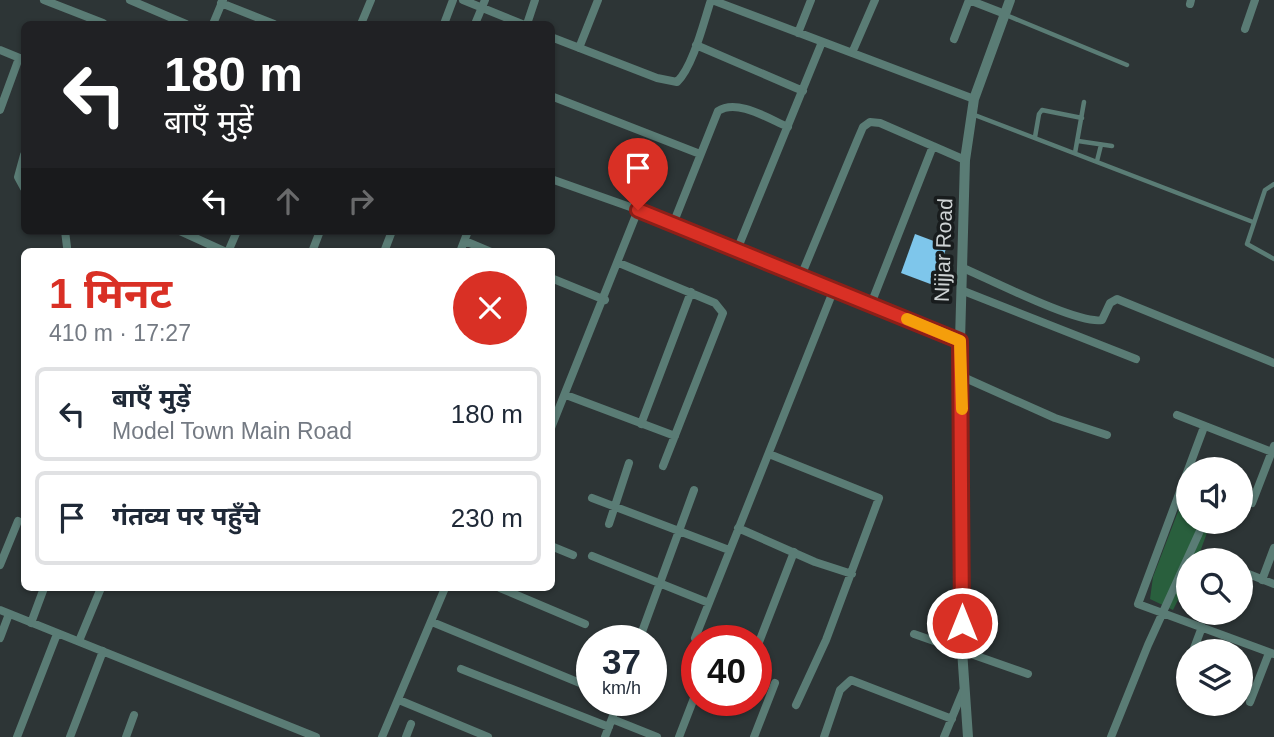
<!DOCTYPE html>
<html lang="hi">
<meta charset="utf-8">
<style>
body{margin:0;font-family:Arial,"Noto Sans Devanagari",sans-serif;background:#f2f2f3;color:#1f2937;height:100vh;display:flex;flex-direction:column;font-size:26px;white-space:nowrap}
*{box-sizing:border-box;margin:0}
p{font-size:23px;color:#747a83}
.icon{flex:none;width:38px;height:38px;fill:none;stroke:currentColor;stroke-width:2;stroke-linecap:round;stroke-linejoin:round}
.map{position:relative;flex:1;overflow:hidden}
.sheet{position:absolute;left:21px;top:248px;width:534px;height:343px;display:flex;flex-direction:column;background:#fff;border-radius:10px;box-shadow:0 2px 5px #0004}
.sheet>*{flex:none}
.top-card{position:absolute;left:21px;top:21px;width:534px;height:214px;border-radius:10px;box-shadow:0 2px 5px #0004;background:#202124;color:#fff;overflow:hidden}
.fabs{position:absolute;left:1176px;top:457px;display:grid;gap:14px}
.fabs a{display:grid;place-items:center;width:77px;height:77px;border-radius:50%;background:#fff;box-shadow:0 2px 5px #0004;font-size:35px}
.speed{position:absolute;left:576px;top:625px;display:flex;gap:14px;font-size:35px;font-weight:700;text-align:center}
.speed>*{display:grid;place-content:center;width:91px;height:91px;border-radius:50%;background:#fff;box-shadow:0 2px 5px #0004;line-height:1}
.speed small{font-size:18px;font-weight:400}
.speed .limit{border:10px solid #d22;background:#fff;color:#111}
.pin{position:absolute;display:grid;place-items:center;width:60px;height:60px;color:#fff;margin:-72px -30px;border-radius:50% 50% 50% 0;rotate:-45deg;box-shadow:0 0 7px #0007}
.pin .icon{rotate:45deg}
.me{position:absolute;width:77px;margin:-38px;rotate:0deg;stroke-linejoin:round;filter:drop-shadow(0 0 5px #0008)}
.turn{display:flex;align-items:center;gap:24px;height:147px;padding:0 28px;font-size:32px}
.turn .icon{width:91px;height:91px;stroke-width:2.5}
.turn b{display:block;font-size:49px;line-height:60px}
.lanes{display:flex;align-items:center;height:66px;padding:0 28px;background:#0003;justify-content:center;gap:35px;direction:ltr}
.lanes .off{opacity:.35}
.round{display:grid;place-items:center;flex:none;width:74px;height:74px;border-radius:37px;background:#f2f2f3}
.summary{display:flex;align-items:center;justify-content:space-between;height:119px;padding:0 28px}
h1{font-size:42px;font-weight:700;line-height:52px;color:#d93025}
ul{padding:0;list-style:none}
li{display:flex;align-items:center;gap:21px;height:94px;margin:0 14px 10px;padding:0 14px;border:4px solid #e0e1e3;border-radius:10px}
li div{flex:1}
li b{display:block;font-size:26px}
li em{font-style:normal}
.map>svg:first-child{display:block}
</style>
<div class="map">
<svg width="1274" height="737" viewBox="0 0 1274 737">
<rect width="100%" height="100%" fill="#2d3536"/>
<!-- green -->
<path fill="#295f3d" d="M1187,488L1188,522H1211L1197,560H1188V580L1173,610L1150,599L1153,577Z"/>
<!-- building -->
<path fill="#7ec6eb" d="M915,234L947,246L933,285L901,273Z"/>
<g fill="none" stroke-linecap="round" stroke-linejoin="round">
<!-- service -->
<path stroke="#5a7c75" stroke-width="4.5" d="M1006,15L1127,65
M972,114L1253,222
M1035,137L1039,114L1042,110L1082,118
M1078,141L1112,146
M1075,153L1084,102
M1097,161L1101,145
M1274,184L1265,190L1247,244L1274,259"/>
<!-- minor -->
<path stroke="#5a7c75" stroke-width="8" d="M44,0L103,23
M130,0L186,24
M463,0L522,24
M712,0L974,99
M221,3L274,24
M1190,4L1191,0
M213,24L223,0
M361,24L371,0
M444,24L453,0
M475,24L485,0
M527,24L535,0
M1245,29L1255,0
M798,33L811,0
M551,37L657,78L677,82C693,67 704,21 711,0
M954,39L969,0L1005,14
M696,45L803,91
M579,48L598,0
M0,50L22,59
M852,53L875,0
M551,96L700,154
M0,110L19,58
M24,155L18,177L24,188
M551,179L650,214L960,341
M673,224L718,111C737,98 769,119 788,127
M65,231L67,247
M180,231L226,252
M465,241L491,252
M737,250L822,42
M228,252L237,231
M312,252L320,231
M384,252L392,231
M460,252L468,231
M619,263L715,303L723,313L663,466
M963,268C989,279 1079,325 1102,320L1110,303L1117,299L1274,363
M801,276L857,141L863,127L870,122L880,123L965,160
M551,278L605,300
M961,290L1136,359
M871,304L933,146
M963,377L1055,418L1107,435
M566,395L675,436
M1177,415L1272,452
M641,424L691,292
M1204,427L1138,604L1274,654
M551,428L638,210
M769,454L879,498L826,640L796,705
M592,498L729,550
M1252,503L1274,446
M609,524L629,463
M738,528L815,562L852,574
M551,546L573,555
M592,556L709,603
M0,565L18,521
M1241,571L1274,584
M1262,580L1274,548
M500,588L585,624
M0,610L316,737
M432,622L592,688
M31,623L44,588
M914,634L1028,674
M0,638L9,614
M695,638L834,289
M639,640L694,490
M79,641L101,588
M756,650L794,552
M1193,651L1202,627
M461,669L609,727
M1183,676L1188,663
M399,700L488,737
M1250,702L1269,653
M612,719L657,737
M17,737L57,634
M70,737L103,651
M126,737L134,715
M382,737L445,588
M406,737L411,724
M605,737L619,700
M679,737L696,693
M754,737L775,683
M824,737L840,690L851,680L952,719
M944,737L963,691
M1111,737L1148,645L1204,522"/>
<!-- tertiary -->
<path stroke="#5a7c75" stroke-width="10" d="M968,737L962,650L960,341L965,160L974,99L1010,0"/>
</g>
<g fill="none" stroke-linecap="round" stroke-linejoin="round">
<defs>
<path id="route" d="M638,210L960,341L962,623"/>
</defs>
<!-- route casing -->
<use href="#route" stroke="#8d1f18" stroke-width="18"/>
<!-- route -->
<use href="#route" stroke="#d93025" stroke-width="12"/>
<!-- slow -->
<path stroke="#f59e0b" stroke-width="12" d="M907,319L960,341L962,409"/>
</g>
<g text-anchor="middle" dominant-baseline="central" stroke-width="7" stroke-linejoin="round" paint-order="stroke">
<!-- street labels -->
<g font-size="21" fill="#ced3d4" stroke="#181c1d">
<text transform="translate(943 250) rotate(-88)">Nijjar Road</text>
</g>
</g>
</svg>
<div class="fabs">
<a><svg class="icon" aria-label="sound" viewBox="0 0 24 24"><path d="M4 9h4l5-4v14l-5-4H4zM17 9q2 3 0 6"/></svg></a>
<a><svg class="icon" aria-label="search" viewBox="0 0 24 24"><circle cx="10" cy="10" r="6"/><path d="M15 15l6 6"/></svg></a>
<a><svg class="icon" aria-label="layers" viewBox="0 0 24 24"><path d="M12 4l9 5-9 5-9-5zM3 14l9 5 9-5"/></svg></a>
</div>
<div class="speed"><div>37<small>km/h</small></div><div class="limit">40</div></div>
<div class="pin" style="left:638px;top:210px;background:#d93025"><svg class="icon" aria-label="arrive" viewBox="0 0 24 24"><path d="M6 21V4h12l-3 4 3 4H6"/></svg></div>
<svg class="me" style="left:962px;top:623px" viewBox="-20 -20 40 40"><circle r="17" fill="#d93025" stroke="#fff" stroke-width="3"/><path d="M0-11L8 9 0 5-8 9z" fill="#fff"/></svg>
<div class="top-card">
<div class="turn"><svg class="icon" aria-label="left" viewBox="0 0 24 24"><path d="M17 20v-9H6M10 6l-5 5 5 5"/></svg><div><b>180 m</b>बाएँ मुड़ें</div></div>
<div class="lanes"><svg class="icon" aria-label="left" viewBox="0 0 24 24"><path d="M17 20v-9H6M10 6l-5 5 5 5"/></svg><svg class="icon off" aria-label="ahead" viewBox="0 0 24 24"><path d="M12 20V5M6 11l6-6 6 6"/></svg><svg class="icon off" aria-label="right" viewBox="0 0 24 24"><path d="M7 20v-9h11M14 6l5 5-5 5"/></svg></div>
</div>
<section class="sheet">
<div class="summary"><div><h1>1 मिनट</h1><p>410 m · 17:27</p></div><a class="round" style="background:#d93025;color:#fff"><svg class="icon" aria-label="close" viewBox="0 0 24 24"><path d="M6 6l12 12M18 6L6 18"/></svg></a></div>
<ul>
<li><svg class="icon" aria-label="left" viewBox="0 0 24 24"><path d="M17 20v-9H6M10 6l-5 5 5 5"/></svg><div><b>बाएँ मुड़ें</b><p>Model Town Main Road</p></div><em>180 m</em></li>
<li><svg class="icon" aria-label="arrive" viewBox="0 0 24 24"><path d="M6 21V4h12l-3 4 3 4H6"/></svg><div><b>गंतव्य पर पहुँचे</b></div><em>230 m</em></li>
</ul>
</section>
</div>
